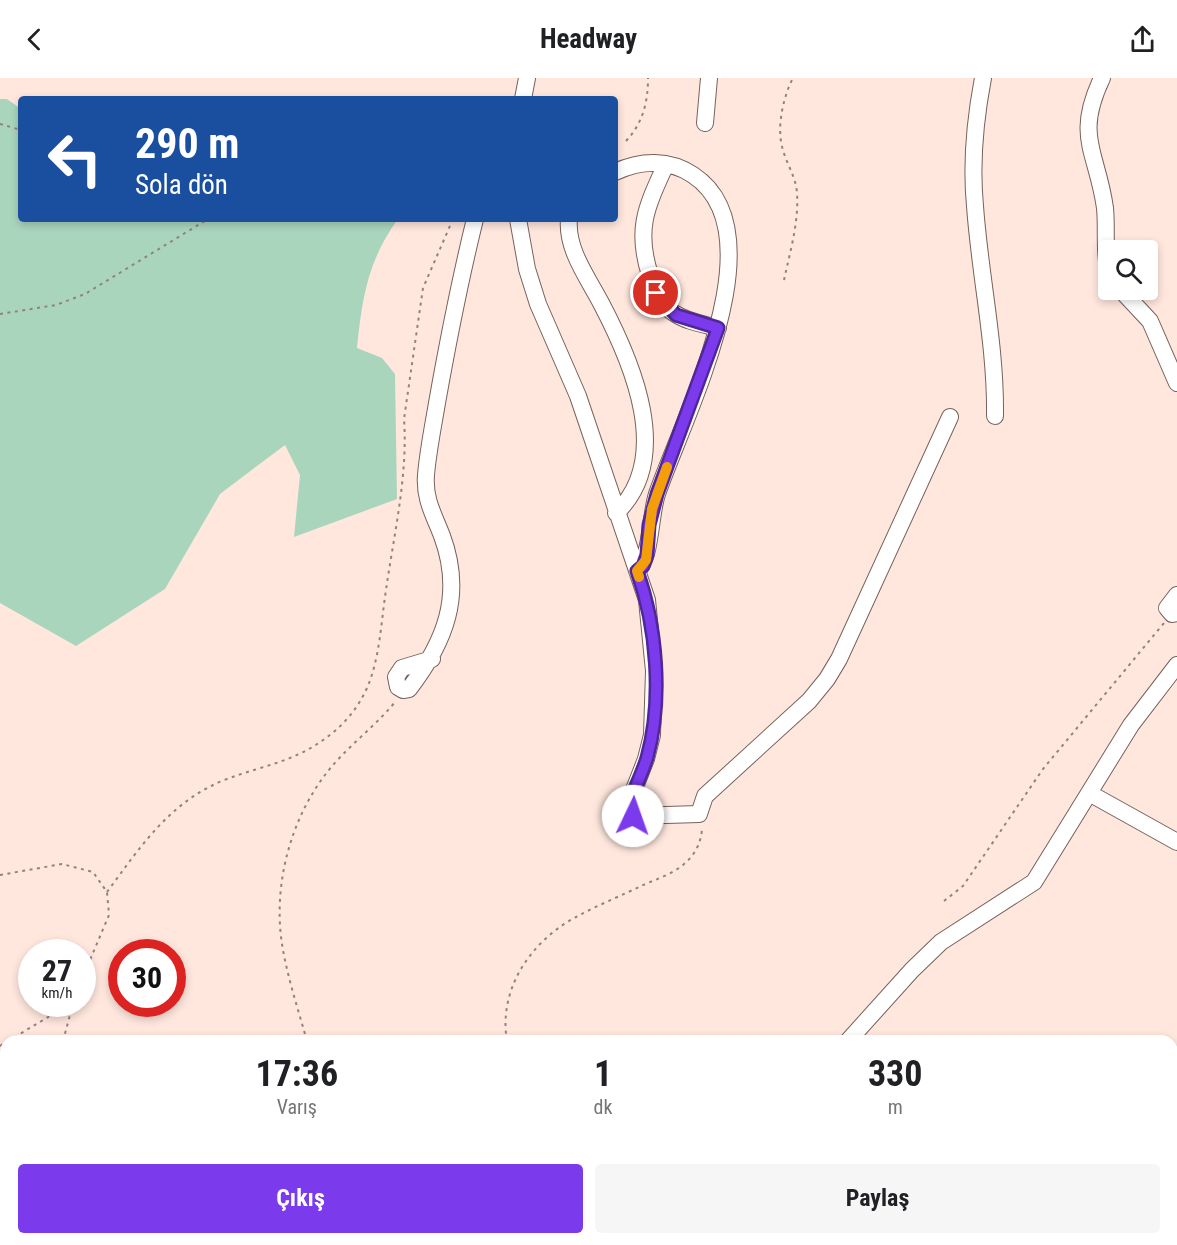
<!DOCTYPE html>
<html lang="tr">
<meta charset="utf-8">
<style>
body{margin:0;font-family:"Roboto Condensed",sans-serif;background:#f6f6f6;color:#202124;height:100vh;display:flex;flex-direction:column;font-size:22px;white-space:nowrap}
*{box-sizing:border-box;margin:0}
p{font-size:20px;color:#757577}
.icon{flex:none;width:33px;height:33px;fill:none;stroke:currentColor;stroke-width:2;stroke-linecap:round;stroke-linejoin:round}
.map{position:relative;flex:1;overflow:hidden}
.sheet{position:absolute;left:0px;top:957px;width:1178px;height:210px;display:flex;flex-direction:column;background:#fff;border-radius:18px 18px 0 0;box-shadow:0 3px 9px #0003}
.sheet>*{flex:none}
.top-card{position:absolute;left:18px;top:18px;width:600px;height:126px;border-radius:6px;box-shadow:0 3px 9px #0003;background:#1a4fa0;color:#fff;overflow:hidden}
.buttons{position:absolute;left:1098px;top:162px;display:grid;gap:12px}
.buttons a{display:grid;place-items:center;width:60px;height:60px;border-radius:6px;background:#fff;box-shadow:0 3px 9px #0003;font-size:30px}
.speed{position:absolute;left:18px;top:861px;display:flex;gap:12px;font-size:30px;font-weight:700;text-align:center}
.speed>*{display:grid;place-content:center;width:78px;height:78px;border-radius:50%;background:#fff;box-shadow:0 3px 9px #0003;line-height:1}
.speed small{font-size:15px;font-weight:400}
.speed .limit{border:9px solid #d22;background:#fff;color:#111}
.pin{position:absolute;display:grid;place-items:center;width:51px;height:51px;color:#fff;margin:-26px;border:3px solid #fff;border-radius:50%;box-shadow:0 2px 6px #0007}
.me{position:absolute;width:66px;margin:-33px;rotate:3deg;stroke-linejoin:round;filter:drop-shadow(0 0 4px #0008)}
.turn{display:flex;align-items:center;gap:21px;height:126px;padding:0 18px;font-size:27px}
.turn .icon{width:78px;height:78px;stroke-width:2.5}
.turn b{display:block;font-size:42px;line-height:51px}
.eta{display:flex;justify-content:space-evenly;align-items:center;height:102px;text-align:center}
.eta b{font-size:36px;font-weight:700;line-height:42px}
.primary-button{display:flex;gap:12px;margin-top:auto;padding:12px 18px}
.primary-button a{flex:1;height:69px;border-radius:6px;background:#7c3aed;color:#fff;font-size:24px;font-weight:700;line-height:69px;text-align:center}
.primary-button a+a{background:#f6f6f6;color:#202124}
header{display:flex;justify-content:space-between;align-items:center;height:78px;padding:0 18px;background:#fff;font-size:27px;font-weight:700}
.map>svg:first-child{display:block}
</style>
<header><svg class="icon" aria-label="back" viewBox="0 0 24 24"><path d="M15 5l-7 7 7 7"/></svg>Headway<svg class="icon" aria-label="share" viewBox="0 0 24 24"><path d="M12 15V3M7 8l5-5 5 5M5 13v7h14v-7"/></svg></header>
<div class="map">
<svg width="1177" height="1167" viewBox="0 0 1177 1167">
<rect width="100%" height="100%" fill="#ffe7de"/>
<!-- green -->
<path fill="#aad5bd" d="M0,21H7L21,31V141H398C368,182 362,220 357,270L382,280L395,296L397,421L294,459L300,397L285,367L220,416L165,511L76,568L0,525Z"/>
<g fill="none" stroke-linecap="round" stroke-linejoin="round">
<defs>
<path id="minor" d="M983,0C975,42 971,86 975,128C980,199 996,267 995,338
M1102,0C1074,59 1097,73 1105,130C1107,150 1104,171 1108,190
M523,21L527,0
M705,45L709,0
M666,86C647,128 635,150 650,197C655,213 659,226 674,235C687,244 703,246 718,250
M615,94C641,82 669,81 693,97C781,155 682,342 657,416C650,437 651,481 637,493
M518,141L527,191L538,226L578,318L647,522L654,593L652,657L646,681L628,727L633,738L699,736L705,718L809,623L827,601L839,581L950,339
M569,141C566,171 588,200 601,225C632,284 674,380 616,435
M1121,212L1150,243L1177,305
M1177,517L1167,530L1172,536L1177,535
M432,581L402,590L396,599L398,609L403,612L409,611C445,564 464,517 442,458C434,437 424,421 426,397C428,373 433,349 437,325C448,263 460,202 475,141
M1089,715L1177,764
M848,963L912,892L941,864L1034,804L1131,647L1177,587
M945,1161L948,1167"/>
</defs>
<!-- minor casing -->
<use href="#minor" stroke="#76625a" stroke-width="18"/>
<!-- path -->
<path stroke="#92827c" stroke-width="2" stroke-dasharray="3 4.5" stroke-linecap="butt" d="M0,46L21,52
M626,63C643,45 648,24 648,0
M784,202C790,174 799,144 797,115C796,99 787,87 783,72C776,51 783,19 793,0
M0,236L56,227L85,216L208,141
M0,797L62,786L93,794L107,814L109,837L82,901
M107,814C141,768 171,722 227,701C264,687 295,684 327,659C344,647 358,630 367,610C380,580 381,544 386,512C394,456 408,397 404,341L423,210L453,141
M944,823L963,808L1043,691L1164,545
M8,963L70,926
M63,963L73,926
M307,963C298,931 287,898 282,866C273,808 290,743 325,697C345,670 374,650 395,624
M507,963C498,911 531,863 576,839C596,828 618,819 639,809C653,802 672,797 684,786C695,777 701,765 702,751
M0,968L6,964
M0,1068L6,1066
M1172,1142L1177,1129
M308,1161L309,1167
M543,1161L546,1167
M754,1161V1167
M1048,1161V1167
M147,1167L154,1161
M1003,1167L1004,1161
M1164,1167L1165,1161"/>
<!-- minor -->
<use href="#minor" stroke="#fff" stroke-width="16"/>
</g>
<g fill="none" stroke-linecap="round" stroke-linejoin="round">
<defs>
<path id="route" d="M633,738L628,727C634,712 642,696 647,680C663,622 657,549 637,493L643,488L647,477L649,447L657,416L718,250L676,237L656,215"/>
</defs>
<!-- route casing -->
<use href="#route" stroke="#51269a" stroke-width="15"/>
<!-- route -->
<use href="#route" stroke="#7c3aed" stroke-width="10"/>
<!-- slow -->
<path stroke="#f59e0b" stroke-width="10" d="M639,499L637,493L646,482L652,431L667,389"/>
</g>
</svg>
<div class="buttons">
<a><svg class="icon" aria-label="search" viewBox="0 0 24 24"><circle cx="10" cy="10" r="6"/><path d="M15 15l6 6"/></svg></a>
</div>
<div class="speed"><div>27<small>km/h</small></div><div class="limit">30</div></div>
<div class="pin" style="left:656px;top:215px;background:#d93025"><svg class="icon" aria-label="arrive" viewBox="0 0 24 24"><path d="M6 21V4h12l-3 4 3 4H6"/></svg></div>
<svg class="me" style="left:633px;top:738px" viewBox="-20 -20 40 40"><circle r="19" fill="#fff"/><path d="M0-13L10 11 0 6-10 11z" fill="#7c3aed"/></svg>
<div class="top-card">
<div class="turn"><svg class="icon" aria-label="left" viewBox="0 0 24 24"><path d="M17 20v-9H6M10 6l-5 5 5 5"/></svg><div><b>290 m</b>Sola dön</div></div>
</div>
<section class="sheet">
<div class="eta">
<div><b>17:36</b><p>Varış</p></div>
<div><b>1</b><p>dk</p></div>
<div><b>330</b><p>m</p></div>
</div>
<div class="primary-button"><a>Çıkış</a><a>Paylaş</a></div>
</section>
</div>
